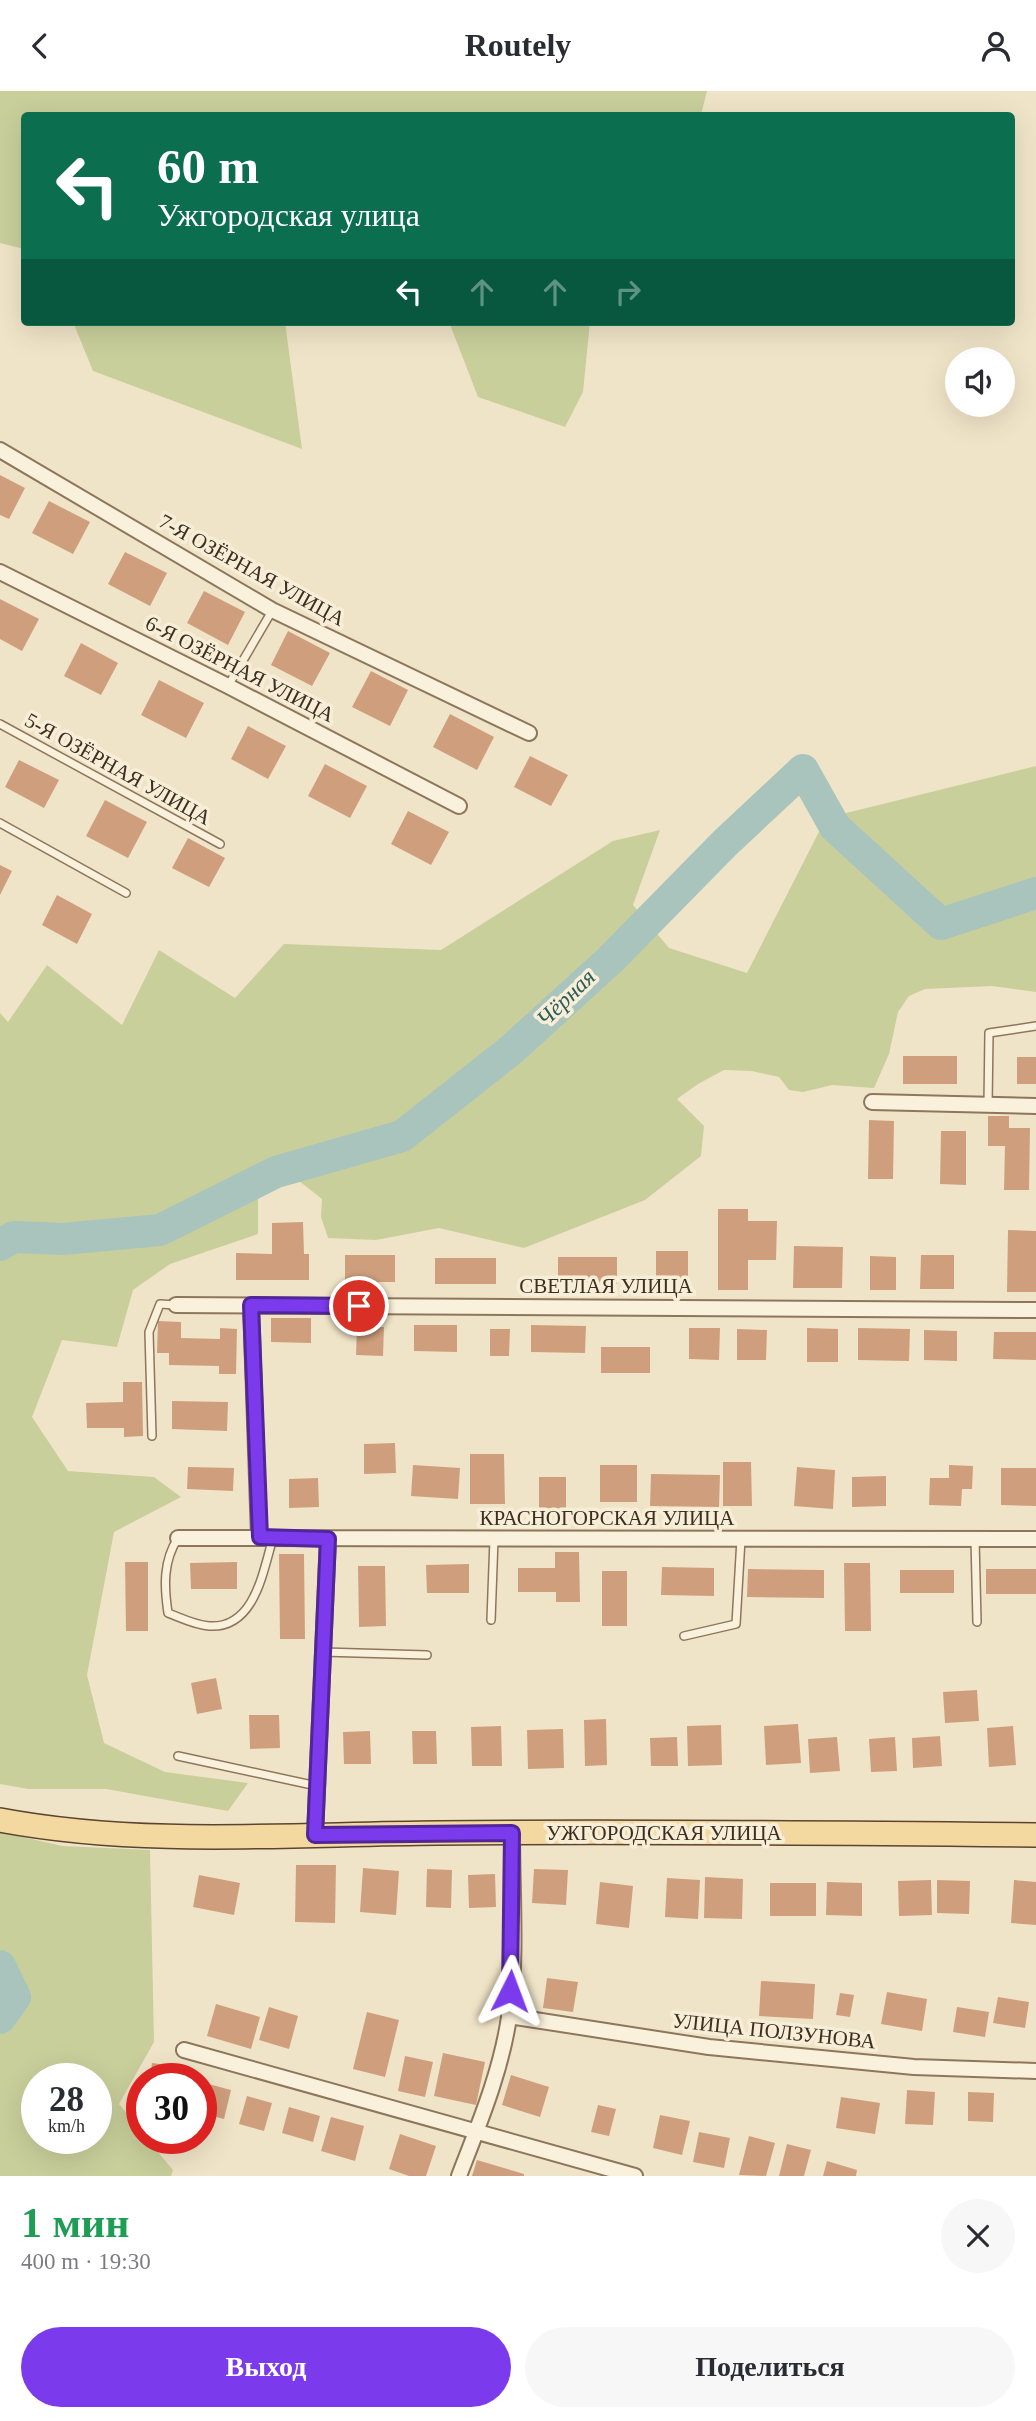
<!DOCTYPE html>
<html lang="ru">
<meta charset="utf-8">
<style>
body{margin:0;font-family:Georgia,serif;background:#f7f7f7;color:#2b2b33;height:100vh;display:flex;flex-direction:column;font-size:26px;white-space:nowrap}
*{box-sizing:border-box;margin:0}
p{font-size:23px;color:#7c7c81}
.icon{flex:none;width:38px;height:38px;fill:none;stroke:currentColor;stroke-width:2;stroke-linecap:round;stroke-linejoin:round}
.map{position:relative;height:2085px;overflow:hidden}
.details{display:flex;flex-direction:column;background:#fff;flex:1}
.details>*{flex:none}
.hud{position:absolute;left:21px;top:21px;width:994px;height:214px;border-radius:7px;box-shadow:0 7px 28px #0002;background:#0b6e4f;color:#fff;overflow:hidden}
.fabs{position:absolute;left:945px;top:256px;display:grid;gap:14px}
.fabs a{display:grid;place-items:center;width:70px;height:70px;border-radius:50%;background:#fff;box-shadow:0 7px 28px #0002;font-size:35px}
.speed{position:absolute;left:21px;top:1972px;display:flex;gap:14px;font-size:35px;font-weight:700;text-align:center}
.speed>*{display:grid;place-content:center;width:91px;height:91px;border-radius:50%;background:#fff;box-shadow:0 7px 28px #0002;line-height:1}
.speed small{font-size:18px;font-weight:400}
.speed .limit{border:10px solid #d22;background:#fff;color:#111}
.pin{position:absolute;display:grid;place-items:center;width:60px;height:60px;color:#fff;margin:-30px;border:4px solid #fff;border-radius:50%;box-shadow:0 2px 7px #0007}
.me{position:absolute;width:77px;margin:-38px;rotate:3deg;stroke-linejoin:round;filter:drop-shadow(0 0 5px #0008)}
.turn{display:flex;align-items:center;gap:24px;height:147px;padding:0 21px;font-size:32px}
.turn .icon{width:91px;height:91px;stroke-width:2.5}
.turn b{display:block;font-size:49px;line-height:60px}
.lanes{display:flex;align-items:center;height:66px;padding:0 21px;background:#0003;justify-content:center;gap:35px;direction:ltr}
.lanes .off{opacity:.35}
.round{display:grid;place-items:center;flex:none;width:74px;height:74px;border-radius:37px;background:#f7f7f7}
.summary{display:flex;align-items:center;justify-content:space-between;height:119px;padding:0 21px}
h1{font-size:42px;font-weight:600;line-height:52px;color:#1e9e55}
.primary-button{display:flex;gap:14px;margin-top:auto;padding:14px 21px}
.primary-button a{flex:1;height:80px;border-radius:42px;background:#7c3aed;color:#fff;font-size:28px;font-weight:600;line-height:80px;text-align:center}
.primary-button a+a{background:#f7f7f7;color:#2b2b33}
header{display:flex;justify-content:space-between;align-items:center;height:91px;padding:0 21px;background:#fff;font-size:32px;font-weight:600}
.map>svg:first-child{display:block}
</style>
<header><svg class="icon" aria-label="back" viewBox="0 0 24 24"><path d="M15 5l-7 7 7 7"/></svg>Routely<svg class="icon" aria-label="person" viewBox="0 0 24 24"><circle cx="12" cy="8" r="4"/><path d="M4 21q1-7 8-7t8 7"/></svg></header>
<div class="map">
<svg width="1036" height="2085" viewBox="0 0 1036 2085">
<rect width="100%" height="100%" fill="#f0e4c8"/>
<!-- green -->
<path fill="#c9cf9b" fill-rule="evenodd" d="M0,0H707L701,24H24V158L0,152Z
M73,231H285L302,358L93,280Z
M449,231H590L583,301L565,336L478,306Z
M1036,675V901L992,895L925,898L909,905L898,921L889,963L874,997L832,994L803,1001L789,999L779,986L752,980L724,979L698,993L677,1008L704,1035L701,1065L645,1109L524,1157L439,1137L376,1149L328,1147L321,1126L322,1108L289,1082L258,1108V1143L170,1173L133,1199L117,1256L62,1249L32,1326L68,1380L154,1386L181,1406L114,1441L87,1584L104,1652L165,1681L248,1692L228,1720L106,1698H28L0,1693V922L8,931L47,874L122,934L159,859L235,907L284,853L441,859L613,750L660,739L633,814L669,857L747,882L826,727Z
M0,1741L63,1755L150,1759L154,1951L119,2013L142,2041V2048H147L173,2079L171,2085H0ZM96,1988V2048H37V1988Z"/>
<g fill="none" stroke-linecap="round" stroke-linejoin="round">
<!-- river -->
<path stroke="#a9c4bc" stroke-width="32" d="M0,1154L14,1146L63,1148L160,1139L276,1081L402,1045L511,959L610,869L725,752L803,679L835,736L941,833L1036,802
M0,1875L15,1906L0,1927"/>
</g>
<!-- building -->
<path fill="#cf9f7d" d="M0,384L25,397L9,428L0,424Z
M49,410L90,431L73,463L32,442Z
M125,461L167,482L150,515L108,493Z
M204,500L245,521L228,554L187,532Z
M0,508L39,528L22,560L0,548Z
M288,540L330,562L312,595L271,574Z
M81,552L118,572L101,604L64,585Z
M371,580L408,599L390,635L352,616Z
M159,589L204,612L186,647L141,624Z
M450,623L494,646L477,679L433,656Z
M248,635L286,655L268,688L231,668Z
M530,665L568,684L551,715L514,696Z
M19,669L59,689L44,717L5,696Z
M325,673L367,695L350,727L308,705Z
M105,709L147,731L128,767L86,745Z
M408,720L449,741L431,774L391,753Z
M188,747L225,767L209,796L172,777Z
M0,774L12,780L0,804Z
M57,804L92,823L77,853L42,834Z
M903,965H957V993H903Z
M1017,966H1036V993H1017Z
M988,1025H1009V1037H1030L1029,1099H1004L1005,1055H988Z
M869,1029L894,1030L893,1088H868Z
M941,1040H966V1094L940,1093Z
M718,1118H748V1130H777L776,1169H748V1199H718Z
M303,1131L304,1163H309V1189H236V1162L272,1163V1132Z
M1008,1139L1036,1140V1201H1007Z
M794,1155L843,1156L842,1197H793Z
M656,1160H688V1188L656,1187Z
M345,1164H395V1191H345Z
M921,1164H954V1198H920Z
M870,1165L896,1166V1199H870Z
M558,1166H617V1193L558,1192Z
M435,1167H496V1193H435Z
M271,1227H311V1252L271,1251Z
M158,1230L181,1231V1247L220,1248V1237L237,1238L236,1283H219V1275L169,1274V1262H157Z
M414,1234H457V1261L414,1260Z
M531,1234L586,1235L585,1262L531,1261Z
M357,1236H384L383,1265L356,1264Z
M689,1237H720L719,1269L689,1268Z
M807,1237L838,1238V1271H807Z
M858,1237L910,1238L909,1270L858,1269Z
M490,1238H510L509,1265H490Z
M737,1238L767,1239L766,1269H737Z
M924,1239L957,1240V1270L924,1269Z
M994,1241H1036V1269L993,1268Z
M601,1256H650V1282H601Z
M123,1291H142L143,1345L124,1346V1337H87L86,1312L123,1311Z
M172,1310L228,1311L227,1340L172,1338Z
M395,1352L396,1382L364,1383V1353Z
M470,1363H504L505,1413H470Z
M723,1371H751L752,1415H723Z
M413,1374L460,1377L458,1408L411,1405Z
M600,1374H637V1411H600Z
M949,1374L973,1375L972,1398H962L961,1415L929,1414L930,1387H949Z
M188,1376L234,1377L233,1400L187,1398Z
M797,1376L835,1379L833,1418L794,1415Z
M1001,1377H1036V1415L1001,1414Z
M651,1383L720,1384L719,1416L650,1415Z
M886,1385V1415L852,1416V1386Z
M539,1386H566V1424L539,1423Z
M318,1387L319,1416L289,1417V1388Z
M555,1461H579L580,1511H556V1501H518V1477H555Z
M279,1463H304L305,1548H280Z
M125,1471H148V1540H126Z
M237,1471V1498H191L190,1472Z
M844,1472H870L871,1540H845Z
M469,1473V1502H427L426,1474Z
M358,1475H385L386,1535L359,1536Z
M662,1476L714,1477V1505L661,1504Z
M748,1478L824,1479V1507L747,1506Z
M986,1478H1036V1503H986Z
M900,1479H954V1502H900Z
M602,1480H627V1535H602Z
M216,1587L222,1618L197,1623L191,1592Z
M977,1599L979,1630L945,1632L943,1601Z
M249,1624H279L280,1657L250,1658Z
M606,1628L607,1674L585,1675L584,1629Z
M798,1633L801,1672L766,1674L764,1635Z
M721,1634L722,1674L688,1675L687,1635Z
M501,1635L502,1675H472L471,1636Z
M1013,1635L1016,1674L989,1676L987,1637Z
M563,1638L564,1677L528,1678L527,1639Z
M370,1640L371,1673H344L343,1641Z
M412,1640H436L437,1673H413Z
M940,1645L942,1675L913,1677L912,1647Z
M677,1646L678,1675H651L650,1647Z
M837,1646L840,1680L810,1682L808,1648Z
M895,1646L897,1680L871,1681L869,1648Z
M296,1774H336L335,1832L295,1831Z
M363,1777L399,1780L396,1824L360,1821Z
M427,1778L452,1779L451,1817L426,1816Z
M534,1778L568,1779L566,1814L532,1812Z
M495,1783L496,1816L469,1817L468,1784Z
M199,1784L240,1792L234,1824L193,1816Z
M705,1786L743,1788L742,1828L704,1827Z
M667,1787L700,1789L698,1828L665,1826Z
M931,1789L932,1824L899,1825L898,1790Z
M937,1789L970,1790L969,1823L937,1822Z
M1014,1789L1036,1791V1834L1011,1832Z
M600,1791L633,1795L629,1837L596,1833Z
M827,1791L862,1792V1825L826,1824Z
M770,1792H816V1825H770Z
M547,1887L578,1891L573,1921L543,1917Z
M761,1890L815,1893L813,1928L759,1925Z
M887,1901L927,1908L922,1940L881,1933Z
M840,1902L854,1904L850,1926L836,1924Z
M998,1906L1029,1911L1025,1937L993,1932Z
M216,1913L260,1926L251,1958L207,1945Z
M269,1916L298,1925L289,1958L259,1949Z
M957,1916L989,1921L985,1946L953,1941Z
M367,1921L399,1929L385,1986L353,1978Z
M443,1962L485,1971L476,2014L434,2005Z
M405,1965L433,1971L425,2006L398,2000Z
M152,1972L167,1974L165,1988H150Z
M511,1984L549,1996L540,2026L502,2014Z
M201,1991L231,1999L224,2028L201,2022Z
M907,1999L935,2001L933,2034L905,2033Z
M968,2001L994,2002L993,2031L968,2030Z
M247,2005L272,2012L264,2040L239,2033Z
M841,2006L880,2012L875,2043L836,2037Z
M598,2014L616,2018L609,2045L591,2041Z
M289,2016L320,2025L313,2051L282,2042Z
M660,2024L690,2030L682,2064L653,2057Z
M331,2026L364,2035L355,2070L321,2060Z
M699,2041L730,2047L724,2077L693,2071Z
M400,2043L436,2055L426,2085H409L389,2078Z
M749,2045L775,2052L766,2085L739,2084Z
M787,2053L811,2059L804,2085H779Z
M477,2069L524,2083V2085H472Z
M827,2070L857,2079L856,2085H823Z"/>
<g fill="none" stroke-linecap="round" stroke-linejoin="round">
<defs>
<path id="service" d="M228,595L272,520
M0,633L220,753
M0,732L126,802
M988,1014L989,942L1036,935
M152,1345L149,1241L160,1213L176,1214
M178,1447C163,1470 164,1495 168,1522C181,1527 195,1534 209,1535C255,1538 263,1480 273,1447
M975,1448L977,1531
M491,1529L494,1448
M684,1545L736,1533L741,1448
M323,1561L427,1564
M178,1665L317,1695"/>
<path id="minor" d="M0,359L272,519L529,642
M0,481L228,595L459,715
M872,1011L1036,1015
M176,1214L1036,1219
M251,1214L259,1446
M178,1447L1036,1448
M315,1744L328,1448
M509,1925L709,1956L914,1976L1036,1980
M184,1959L635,2085
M459,2085C479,2033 501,1981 509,1926C517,1866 512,1803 512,1742"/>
<path id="primary" d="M0,1729C144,1756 293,1743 438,1742C637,1740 837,1742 1036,1744"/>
</defs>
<!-- service casing -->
<use href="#service" stroke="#8d765c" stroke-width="10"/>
<!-- minor casing -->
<use href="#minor" stroke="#8d765c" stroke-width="18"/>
<!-- primary casing -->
<use href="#primary" stroke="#5b4430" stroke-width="26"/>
<!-- service -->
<use href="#service" stroke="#faf1dc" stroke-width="7"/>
<!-- minor -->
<use href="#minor" stroke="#faf1dc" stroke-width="14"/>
<!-- primary -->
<use href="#primary" stroke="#f3d9a0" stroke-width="23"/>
</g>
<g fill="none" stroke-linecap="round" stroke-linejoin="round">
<defs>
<path id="route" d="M359,1215L251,1214L260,1446L328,1448L315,1744L512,1742L510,1900"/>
</defs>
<!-- route casing -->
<use href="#route" stroke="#51269a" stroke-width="18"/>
<!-- route -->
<use href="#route" stroke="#7c3aed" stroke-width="12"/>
</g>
<g text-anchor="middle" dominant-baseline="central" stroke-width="7" stroke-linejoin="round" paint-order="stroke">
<!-- street labels -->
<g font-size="21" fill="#3d2e20" stroke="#f7eed8">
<text transform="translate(252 479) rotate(29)">7-Я ОЗЁРНАЯ УЛИЦА</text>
<text transform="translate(240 578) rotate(27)">6-Я ОЗЁРНАЯ УЛИЦА</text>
<text transform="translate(118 678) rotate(29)">5-Я ОЗЁРНАЯ УЛИЦА</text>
<text x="606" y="1195">СВЕТЛАЯ УЛИЦА</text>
<text x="607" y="1427">КРАСНОГОРСКАЯ УЛИЦА</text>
<text x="664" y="1742">УЖГОРОДСКАЯ УЛИЦА</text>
<text transform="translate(774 1940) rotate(6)">УЛИЦА ПОЛЗУНОВА</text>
</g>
<!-- water labels -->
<g font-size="23" font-style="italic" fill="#2f5d5a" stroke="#f7eed8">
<text transform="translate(566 907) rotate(-44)">Чёрная</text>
</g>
</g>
</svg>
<div class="fabs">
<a><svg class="icon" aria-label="sound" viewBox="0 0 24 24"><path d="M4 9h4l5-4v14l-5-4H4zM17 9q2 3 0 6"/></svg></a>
</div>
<div class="speed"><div>28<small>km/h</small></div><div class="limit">30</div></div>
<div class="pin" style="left:359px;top:1215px;background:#d93025"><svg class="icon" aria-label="arrive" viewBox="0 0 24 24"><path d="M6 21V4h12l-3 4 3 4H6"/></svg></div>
<svg class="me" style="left:510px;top:1900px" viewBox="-20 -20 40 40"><path d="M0-17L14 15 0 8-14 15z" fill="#7c3aed" stroke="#fff" stroke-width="4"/></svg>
<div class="hud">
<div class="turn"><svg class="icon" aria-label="left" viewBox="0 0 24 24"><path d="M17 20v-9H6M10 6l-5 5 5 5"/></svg><div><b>60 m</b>Ужгородская улица</div></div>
<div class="lanes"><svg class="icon" aria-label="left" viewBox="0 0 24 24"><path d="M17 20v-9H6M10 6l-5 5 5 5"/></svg><svg class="icon off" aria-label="ahead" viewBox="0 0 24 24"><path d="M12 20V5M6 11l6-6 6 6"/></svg><svg class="icon off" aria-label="ahead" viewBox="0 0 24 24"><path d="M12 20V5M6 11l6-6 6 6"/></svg><svg class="icon off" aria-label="right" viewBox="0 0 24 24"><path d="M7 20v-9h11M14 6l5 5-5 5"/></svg></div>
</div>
</div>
<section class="details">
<div class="summary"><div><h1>1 мин</h1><p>400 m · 19:30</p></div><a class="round"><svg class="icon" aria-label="close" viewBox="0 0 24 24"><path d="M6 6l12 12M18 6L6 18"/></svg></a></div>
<div class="primary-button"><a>Выход</a><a>Поделиться</a></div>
</section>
